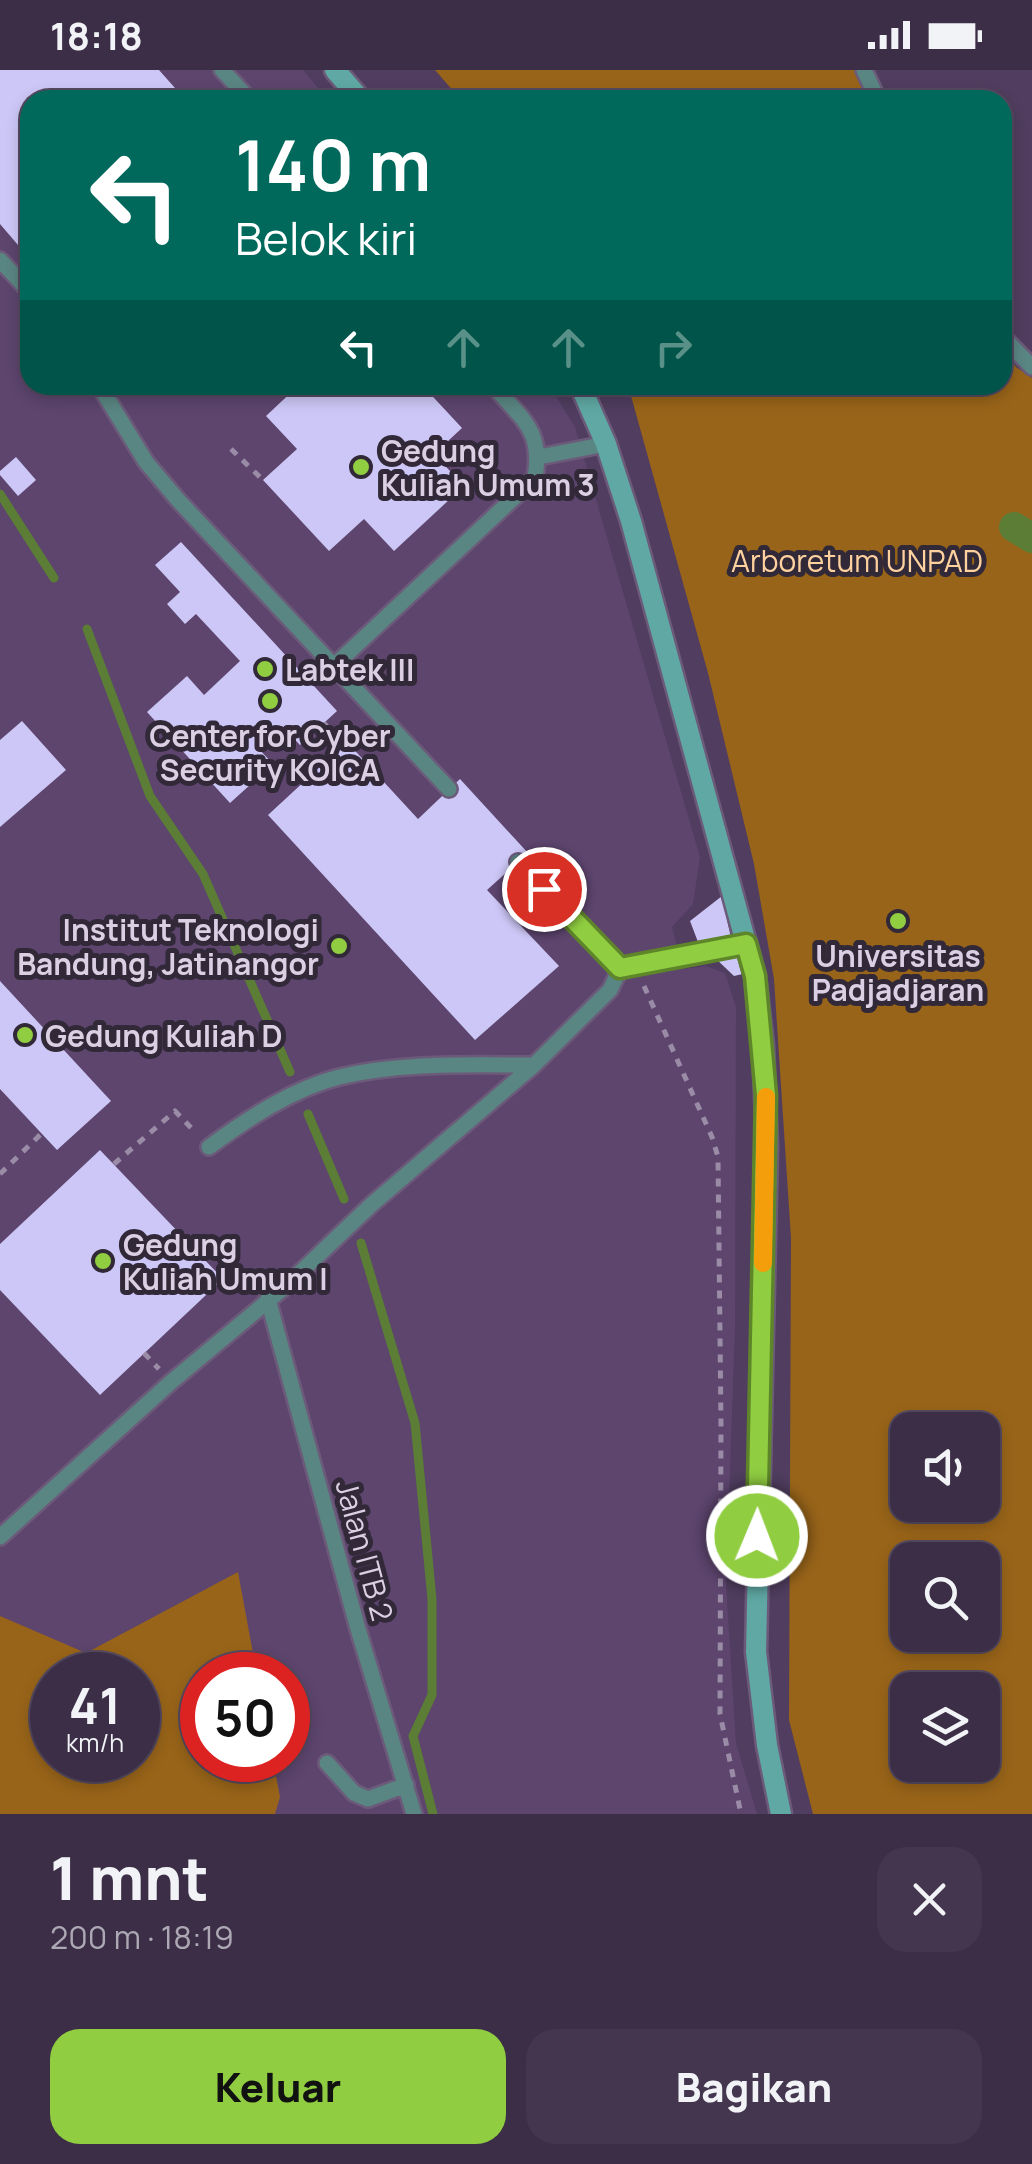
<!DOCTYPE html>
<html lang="id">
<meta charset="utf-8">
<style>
body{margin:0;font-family:Manrope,sans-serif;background:#43364e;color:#f1f3f6;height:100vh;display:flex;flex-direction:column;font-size:38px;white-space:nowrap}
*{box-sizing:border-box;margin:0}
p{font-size:32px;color:#aca8b4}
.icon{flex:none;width:55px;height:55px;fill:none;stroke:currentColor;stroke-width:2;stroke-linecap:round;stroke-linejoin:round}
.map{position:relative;height:1744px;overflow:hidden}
.drawer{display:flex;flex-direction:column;background:#3c2e47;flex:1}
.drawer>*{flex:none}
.guide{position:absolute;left:20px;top:20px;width:992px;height:305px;border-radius:30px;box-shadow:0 5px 15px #0003,0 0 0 2px #554a60;background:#00695c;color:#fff;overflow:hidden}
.controls{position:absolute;left:890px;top:1342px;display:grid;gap:20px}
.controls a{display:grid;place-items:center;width:110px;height:110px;border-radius:20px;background:#3c2e47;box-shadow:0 5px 15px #0003,0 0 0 2px #554a60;font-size:50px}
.speed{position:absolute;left:30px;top:1582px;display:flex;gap:20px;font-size:50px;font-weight:700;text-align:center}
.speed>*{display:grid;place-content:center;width:130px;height:130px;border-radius:50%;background:#3c2e47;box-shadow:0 5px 15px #0003,0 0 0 2px #554a60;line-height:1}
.speed small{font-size:25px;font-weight:400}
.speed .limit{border:15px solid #d22;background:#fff;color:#111}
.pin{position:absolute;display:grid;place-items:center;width:85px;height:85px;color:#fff;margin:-42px;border:5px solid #fff;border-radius:50%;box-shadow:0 2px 10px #0007}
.me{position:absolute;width:110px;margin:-55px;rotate:1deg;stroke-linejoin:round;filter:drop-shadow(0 0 8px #0008)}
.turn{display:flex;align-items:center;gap:35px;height:210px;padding:0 50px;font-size:45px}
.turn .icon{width:130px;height:130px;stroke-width:2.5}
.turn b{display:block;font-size:70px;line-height:85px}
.lanes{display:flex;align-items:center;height:95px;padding:0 50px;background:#0003;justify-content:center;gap:50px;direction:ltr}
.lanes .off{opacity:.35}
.round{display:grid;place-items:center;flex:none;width:105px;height:105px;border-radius:30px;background:#43364e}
.summary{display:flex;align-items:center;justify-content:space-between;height:170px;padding:0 50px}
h1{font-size:60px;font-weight:800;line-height:75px}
.cta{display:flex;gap:20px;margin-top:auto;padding:20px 50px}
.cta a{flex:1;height:115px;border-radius:30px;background:#90cd41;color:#111;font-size:40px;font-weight:800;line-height:115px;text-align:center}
.cta a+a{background:#43364e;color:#f1f3f6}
.status{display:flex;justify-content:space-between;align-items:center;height:70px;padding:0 50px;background:#3c2e47;direction:ltr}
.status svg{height:28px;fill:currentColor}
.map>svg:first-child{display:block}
</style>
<div class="status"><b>18:18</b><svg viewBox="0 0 49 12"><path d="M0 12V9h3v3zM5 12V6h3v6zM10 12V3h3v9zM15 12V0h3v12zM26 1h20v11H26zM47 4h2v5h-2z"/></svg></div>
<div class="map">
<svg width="1032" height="1744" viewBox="0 0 1032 1744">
<rect width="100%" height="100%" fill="#503d5f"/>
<!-- built -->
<path fill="#5d456e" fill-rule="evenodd" d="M0,0H303L328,30H30V315H549L575,357L700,787L693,834L672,857L683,899L706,896L725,903L736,937L735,1259L726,1513L736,1673L757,1744H0ZM52,1605H138V1690H52ZM202,1605H288V1690H202Z"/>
<!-- forest -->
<path fill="#986419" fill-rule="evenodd" d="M435,0H855L869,30H461Z
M1003,280L1016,297L1032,308V1744H813L789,1650L791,1168L774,909L754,794L708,603L628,315H1002ZM908,1360H982V1435H908ZM908,1490H982V1565H908ZM908,1620H982V1695H908Z
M238,1502L257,1605H202V1690H273L280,1727L275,1744H0V1546L86,1583ZM52,1605H138V1690H52Z"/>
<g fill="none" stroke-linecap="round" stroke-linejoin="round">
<!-- stream -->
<path stroke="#5b7d35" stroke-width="9" d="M0,424L54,508
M87,559L150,726L203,804L290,1002
M308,1044L344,1129
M361,1173L415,1353L432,1529V1625L413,1666L433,1744"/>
<!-- canal -->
<path stroke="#5b7d35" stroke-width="30" d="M1014,457L1032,468"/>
</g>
<!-- building -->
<path fill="#ccc7f6" d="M0,0H159L183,27L180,30H30V164L18,175L0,154Z
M299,315H363L369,321L375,315H422L462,358L434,384L464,416L394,481L364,449L329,481L263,410L297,379L266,346Z
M16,387L36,410L18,426L0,405V401Z
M181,472L337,641L300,675L282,656L258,678L273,694L230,733L147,642L187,606L204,625L240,591L196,544L185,554L167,534L180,522L155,495Z
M22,651L66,700L0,757V670Z
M347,672L418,749L460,709L528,783L487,820L559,896L475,970L268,745Z
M722,826L731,868L698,872L690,851Z
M740,882L747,903L734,906L715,888Z
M0,911L111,1031L57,1080L0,1019Z
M100,1080L223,1209L100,1325L0,1220V1174Z"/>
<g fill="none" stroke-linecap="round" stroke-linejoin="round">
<defs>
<path id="lane" d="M222,0L250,30
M864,0L878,30
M0,190L30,222
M1002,266L1032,297
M99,315L146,392L178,430L449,719
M539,387L606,374
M335,595L535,408C543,359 522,350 493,315
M518,792L620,899
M620,899L746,874
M209,1077C247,1049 292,1019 339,1007C402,992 469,995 534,995
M268,1229L358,1559L414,1744
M0,1467L171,1312L287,1215L371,1135L534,995L610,920L620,899
M327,1693L354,1723L368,1729L406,1715"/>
<path id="secondary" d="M335,0L361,30
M580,315L606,374L631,451L755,906L763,975L767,1076L756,1582L767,1675L781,1744"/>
</defs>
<!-- lane casing -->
<use href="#lane" stroke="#6c5a7a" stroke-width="20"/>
<!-- secondary casing -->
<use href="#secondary" stroke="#6c5a7a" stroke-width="25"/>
<!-- path -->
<path stroke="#9a8ba6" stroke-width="5" stroke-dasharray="8 8" stroke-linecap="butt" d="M295,315L297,317
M231,379L263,410
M324,653L343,676
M644,916L712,1067L718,1087L721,1354L720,1644L741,1744
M114,1094L175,1041L196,1063
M0,1104L41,1064
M144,1283L159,1299"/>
<!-- lane -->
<use href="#lane" stroke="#598582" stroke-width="15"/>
<!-- secondary -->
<use href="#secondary" stroke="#5fa8a3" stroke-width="20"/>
</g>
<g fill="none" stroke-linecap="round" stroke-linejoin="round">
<defs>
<path id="route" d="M544,819L620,898L746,874L755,906L766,1025L757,1466"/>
</defs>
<!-- route casing -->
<use href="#route" stroke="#5e852a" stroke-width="25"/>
<!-- route -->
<use href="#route" stroke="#90cd41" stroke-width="18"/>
<!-- slow -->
<path stroke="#f59e0b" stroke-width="18" d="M763,1193L766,1027"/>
</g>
<!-- markers -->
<g fill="#90cd41" stroke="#312838" stroke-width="4">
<circle cx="361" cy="397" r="10"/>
<circle cx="265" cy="599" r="10"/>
<circle cx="270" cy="631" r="10"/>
<circle cx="898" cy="851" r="10"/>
<circle cx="339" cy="876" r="10"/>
<circle cx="25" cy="965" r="10"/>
<circle cx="103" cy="1191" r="10"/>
</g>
<g text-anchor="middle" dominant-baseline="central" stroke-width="10" stroke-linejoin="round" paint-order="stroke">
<!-- poi labels -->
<g font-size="30" font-weight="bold" fill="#dbcfe4" stroke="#312838" text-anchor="start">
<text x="381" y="380">Gedung<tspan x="381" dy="34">Kuliah Umum 3</tspan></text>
<text x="285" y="599">Labtek III</text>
<text x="270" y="665" text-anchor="middle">Center for Cyber<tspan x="270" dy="34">Security KOICA</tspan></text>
<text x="319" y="859" text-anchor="end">Institut Teknologi<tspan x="319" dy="34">Bandung, Jatinangor</tspan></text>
<text x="898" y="885" text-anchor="middle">Universitas<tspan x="898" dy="34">Padjadjaran</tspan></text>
<text x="45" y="965">Gedung Kuliah D</text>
<text x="123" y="1174">Gedung<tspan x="123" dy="34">Kuliah Umum I</tspan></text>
</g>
<!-- park labels -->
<g font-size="30" fill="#fed19e" stroke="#312838">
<text x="857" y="490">Arboretum UNPAD</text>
</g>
<!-- street labels -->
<g font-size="30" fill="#dbcfe4" stroke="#312838">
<text transform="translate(365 1480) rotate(75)">Jalan ITB 2</text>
</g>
</g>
</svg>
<div class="controls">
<a><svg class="icon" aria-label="sound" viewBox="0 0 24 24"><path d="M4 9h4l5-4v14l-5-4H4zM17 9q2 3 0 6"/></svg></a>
<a><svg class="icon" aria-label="search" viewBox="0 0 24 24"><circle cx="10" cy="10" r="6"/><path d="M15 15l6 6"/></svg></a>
<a><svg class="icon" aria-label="layers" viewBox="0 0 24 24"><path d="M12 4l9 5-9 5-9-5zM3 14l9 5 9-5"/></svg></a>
</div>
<div class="speed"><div>41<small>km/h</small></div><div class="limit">50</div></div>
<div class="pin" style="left:544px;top:819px;background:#d93025"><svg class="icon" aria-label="arrive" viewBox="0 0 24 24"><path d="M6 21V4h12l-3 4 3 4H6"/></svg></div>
<svg class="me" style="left:757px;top:1466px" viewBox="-20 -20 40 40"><circle r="17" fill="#90cd41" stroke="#fff" stroke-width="3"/><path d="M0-11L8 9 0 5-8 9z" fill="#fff"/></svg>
<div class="guide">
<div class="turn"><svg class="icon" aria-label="left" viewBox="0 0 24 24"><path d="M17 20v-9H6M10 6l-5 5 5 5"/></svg><div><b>140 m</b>Belok kiri</div></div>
<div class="lanes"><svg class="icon" aria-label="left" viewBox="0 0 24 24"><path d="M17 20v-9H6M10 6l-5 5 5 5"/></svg><svg class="icon off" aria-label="ahead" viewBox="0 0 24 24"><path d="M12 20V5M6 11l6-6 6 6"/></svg><svg class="icon off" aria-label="ahead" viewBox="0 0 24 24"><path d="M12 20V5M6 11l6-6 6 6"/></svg><svg class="icon off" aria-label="right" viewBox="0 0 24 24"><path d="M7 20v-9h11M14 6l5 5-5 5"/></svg></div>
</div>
</div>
<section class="drawer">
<div class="summary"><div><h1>1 mnt</h1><p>200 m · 18:19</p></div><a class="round"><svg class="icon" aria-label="close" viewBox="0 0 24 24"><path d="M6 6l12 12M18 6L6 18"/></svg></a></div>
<div class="cta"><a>Keluar</a><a>Bagikan</a></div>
</section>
